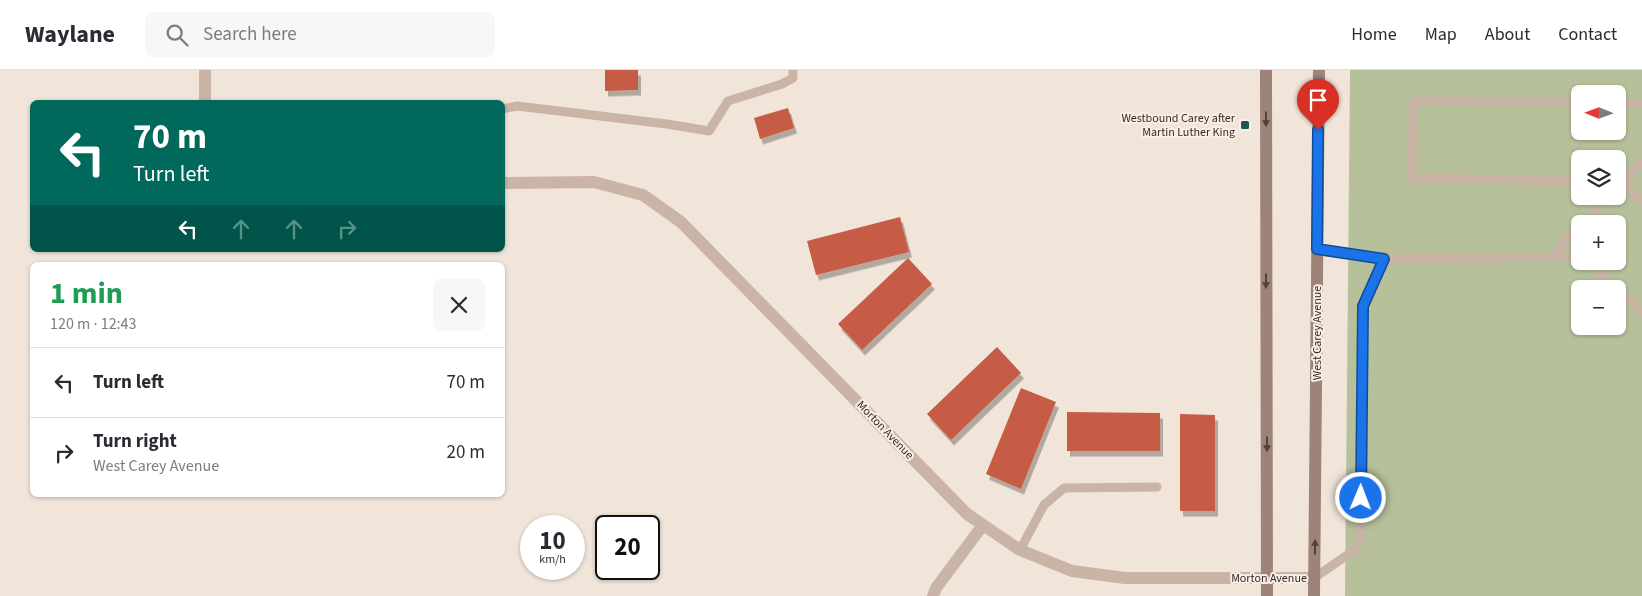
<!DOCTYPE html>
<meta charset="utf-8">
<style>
body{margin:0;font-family:"Source Sans 3",sans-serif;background:#f7f7f7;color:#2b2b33;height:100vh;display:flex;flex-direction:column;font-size:19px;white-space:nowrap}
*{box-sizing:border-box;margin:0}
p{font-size:16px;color:#7c7c81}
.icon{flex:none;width:28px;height:28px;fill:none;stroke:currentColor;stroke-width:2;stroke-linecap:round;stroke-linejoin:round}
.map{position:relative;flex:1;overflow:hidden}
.sheet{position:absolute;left:30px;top:192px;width:475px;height:235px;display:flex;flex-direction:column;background:#fff;border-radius:8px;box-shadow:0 1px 4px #0004}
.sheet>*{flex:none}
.top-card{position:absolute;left:30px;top:30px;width:475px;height:152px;border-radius:8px;box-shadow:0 1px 4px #0004;background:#00695c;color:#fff;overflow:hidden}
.needle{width:32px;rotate:271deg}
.tools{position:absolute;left:1571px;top:15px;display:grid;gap:10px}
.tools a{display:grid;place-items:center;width:55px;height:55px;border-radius:8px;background:#fff;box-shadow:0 1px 4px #0004;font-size:25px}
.speed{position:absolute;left:520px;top:445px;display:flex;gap:10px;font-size:25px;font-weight:700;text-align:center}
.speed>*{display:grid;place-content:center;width:65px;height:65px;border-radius:50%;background:#fff;box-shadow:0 1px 4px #0004;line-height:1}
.speed small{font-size:12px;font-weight:400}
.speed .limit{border:2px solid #111;border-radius:8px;background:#fff;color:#111}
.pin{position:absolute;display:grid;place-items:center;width:42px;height:42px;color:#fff;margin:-51px -21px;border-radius:50% 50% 50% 0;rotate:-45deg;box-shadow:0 0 5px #0007}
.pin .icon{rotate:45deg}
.me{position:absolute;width:55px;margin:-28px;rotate:1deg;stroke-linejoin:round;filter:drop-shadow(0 0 4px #0008)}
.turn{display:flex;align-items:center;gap:18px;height:105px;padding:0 20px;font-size:22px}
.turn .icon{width:65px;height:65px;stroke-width:2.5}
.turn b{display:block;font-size:35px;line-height:42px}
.lanes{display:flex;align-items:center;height:48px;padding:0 20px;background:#0003;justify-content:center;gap:25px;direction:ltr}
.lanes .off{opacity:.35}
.round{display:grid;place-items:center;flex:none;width:52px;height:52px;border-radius:8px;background:#f7f7f7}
.head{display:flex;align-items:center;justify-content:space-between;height:85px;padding:0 20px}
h1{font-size:30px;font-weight:700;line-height:38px;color:#1e9e55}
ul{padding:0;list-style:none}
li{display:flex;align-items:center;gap:15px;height:70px;padding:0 20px;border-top:1px solid #e1e1e2}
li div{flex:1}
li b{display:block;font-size:19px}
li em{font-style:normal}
header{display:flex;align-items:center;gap:30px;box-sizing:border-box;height:70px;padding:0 25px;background:#fff;border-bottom:1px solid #e1e1e2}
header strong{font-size:24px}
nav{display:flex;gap:28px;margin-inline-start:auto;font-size:18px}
.search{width:350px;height:45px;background:#f7f7f7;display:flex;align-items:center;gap:12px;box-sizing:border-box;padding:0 18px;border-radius:8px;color:#7c7c81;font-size:19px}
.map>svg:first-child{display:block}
</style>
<header>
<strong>Waylane</strong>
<div class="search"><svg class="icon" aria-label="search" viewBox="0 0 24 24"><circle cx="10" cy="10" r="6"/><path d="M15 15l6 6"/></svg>Search here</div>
<nav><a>Home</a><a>Map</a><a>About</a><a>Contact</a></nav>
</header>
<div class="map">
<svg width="1642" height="526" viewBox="0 0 1642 526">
<defs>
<filter id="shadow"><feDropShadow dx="3" dy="5.5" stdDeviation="0" flood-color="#0004"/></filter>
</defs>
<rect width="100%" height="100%" fill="#f1e5da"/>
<!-- green -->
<path fill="#b6c09a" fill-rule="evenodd" d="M1350,0H1642V526H1345ZM1580,24H1618V61H1580ZM1580,89H1618V126H1580ZM1580,154H1618V191H1580ZM1580,219H1618V256H1580Z"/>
<!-- building -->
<path fill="#c65c44" filter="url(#shadow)" d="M605,0H638V20L605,21Z
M788,38L794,58L760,69L754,48Z
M900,147L909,182L816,205L807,171Z
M908,188L932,214L862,280L838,254Z
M997,277L1021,303L951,370L927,344Z
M1021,318L1056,332L1021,419L986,404Z
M1067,342L1160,343V381H1067Z
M1180,344L1215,345V441H1180Z"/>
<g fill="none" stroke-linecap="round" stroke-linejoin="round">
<!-- lane -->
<path stroke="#c9b4a6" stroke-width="9" d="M1580,32L1414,31L1411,108L1580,111
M1618,33H1642
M502,39L517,36L667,54L709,61L728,31L782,14L793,8V0
M1618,112H1623L1642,132
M1618,117L1642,92
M1582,154L1609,126
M1550,188L1580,156
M1384,189L1580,187
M1587,191L1616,219
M1618,220L1642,243
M1020,480L1044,435L1064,418L1157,417
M1314,508L1356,479L1361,467L1363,236L1384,189L1317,179"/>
<!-- street -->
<path stroke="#c9b4a6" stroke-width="12" d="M205,0V32
M502,113L594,112L643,125L681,152L967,444L1020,480L1072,501L1125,508H1314
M933,526L936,518L983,455"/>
<!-- secondary -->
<path stroke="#9d8378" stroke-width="12" d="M1266,0L1267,526
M1314,526L1319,0"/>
</g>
<!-- one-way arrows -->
<defs><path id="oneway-solid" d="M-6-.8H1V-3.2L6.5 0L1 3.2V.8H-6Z" transform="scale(1.25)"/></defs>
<g fill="#50413b">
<use href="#oneway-solid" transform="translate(1266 49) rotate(90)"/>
<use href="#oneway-solid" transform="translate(1266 211) rotate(90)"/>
<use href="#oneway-solid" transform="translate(1267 374) rotate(90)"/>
<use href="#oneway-solid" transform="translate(1315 477) rotate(-89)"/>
</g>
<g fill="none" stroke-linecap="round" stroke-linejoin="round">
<defs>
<path id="route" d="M1318,60L1317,179L1384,189L1363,236L1361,428"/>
</defs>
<!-- route casing -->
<use href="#route" stroke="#114b97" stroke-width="12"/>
<!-- route -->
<use href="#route" stroke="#1a73e8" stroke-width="9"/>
</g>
<!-- markers -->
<rect fill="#1d5757" stroke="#f9efe6" stroke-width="2" x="1240" y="50" width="10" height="10" rx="2.5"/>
<g text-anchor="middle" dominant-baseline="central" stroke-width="4" stroke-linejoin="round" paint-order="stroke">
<!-- poi labels -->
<g font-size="12" fill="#362b27" stroke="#f9efe6" text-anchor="end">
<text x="1235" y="48">Westbound Carey after<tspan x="1235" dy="14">Martin Luther King</tspan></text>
</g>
<!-- street labels -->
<g font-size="12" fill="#362b27" stroke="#f9efe6">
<text transform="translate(1317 263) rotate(-90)">West Carey Avenue</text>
<text transform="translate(885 360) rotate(46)">Morton Avenue</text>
<text x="1269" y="508">Morton Avenue</text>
</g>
</g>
</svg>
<div class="tools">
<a><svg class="needle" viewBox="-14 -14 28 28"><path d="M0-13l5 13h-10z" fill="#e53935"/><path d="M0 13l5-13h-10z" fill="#7c7c81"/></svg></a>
<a><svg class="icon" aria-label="layers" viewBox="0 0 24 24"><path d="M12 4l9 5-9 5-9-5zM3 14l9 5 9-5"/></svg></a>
<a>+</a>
<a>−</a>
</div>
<div class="speed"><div>10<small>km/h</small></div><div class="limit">20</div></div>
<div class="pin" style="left:1318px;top:60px;background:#d93025"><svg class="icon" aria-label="arrive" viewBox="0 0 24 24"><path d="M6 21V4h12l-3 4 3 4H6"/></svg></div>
<svg class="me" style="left:1361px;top:428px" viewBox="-20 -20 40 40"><circle r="17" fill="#1a73e8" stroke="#fff" stroke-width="3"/><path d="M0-11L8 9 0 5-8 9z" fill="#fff"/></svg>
<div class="top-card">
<div class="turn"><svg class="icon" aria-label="left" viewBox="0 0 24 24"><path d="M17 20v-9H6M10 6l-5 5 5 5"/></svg><div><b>70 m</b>Turn left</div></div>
<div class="lanes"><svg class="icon" aria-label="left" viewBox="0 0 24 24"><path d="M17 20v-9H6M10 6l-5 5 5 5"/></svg><svg class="icon off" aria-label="ahead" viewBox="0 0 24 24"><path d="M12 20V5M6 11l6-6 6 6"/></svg><svg class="icon off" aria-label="ahead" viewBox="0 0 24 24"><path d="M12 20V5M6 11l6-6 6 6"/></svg><svg class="icon off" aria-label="right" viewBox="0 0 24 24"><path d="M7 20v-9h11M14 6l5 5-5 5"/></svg></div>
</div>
<section class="sheet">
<div class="head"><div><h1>1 min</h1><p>120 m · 12:43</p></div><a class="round"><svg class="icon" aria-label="close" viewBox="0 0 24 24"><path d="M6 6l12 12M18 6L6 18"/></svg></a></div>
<ul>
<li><svg class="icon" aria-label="left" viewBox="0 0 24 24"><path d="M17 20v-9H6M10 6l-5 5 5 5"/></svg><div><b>Turn left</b></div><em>70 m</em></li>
<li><svg class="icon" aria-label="right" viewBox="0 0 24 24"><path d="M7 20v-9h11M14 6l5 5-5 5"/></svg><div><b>Turn right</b><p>West Carey Avenue</p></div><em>20 m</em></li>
</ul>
</section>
</div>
